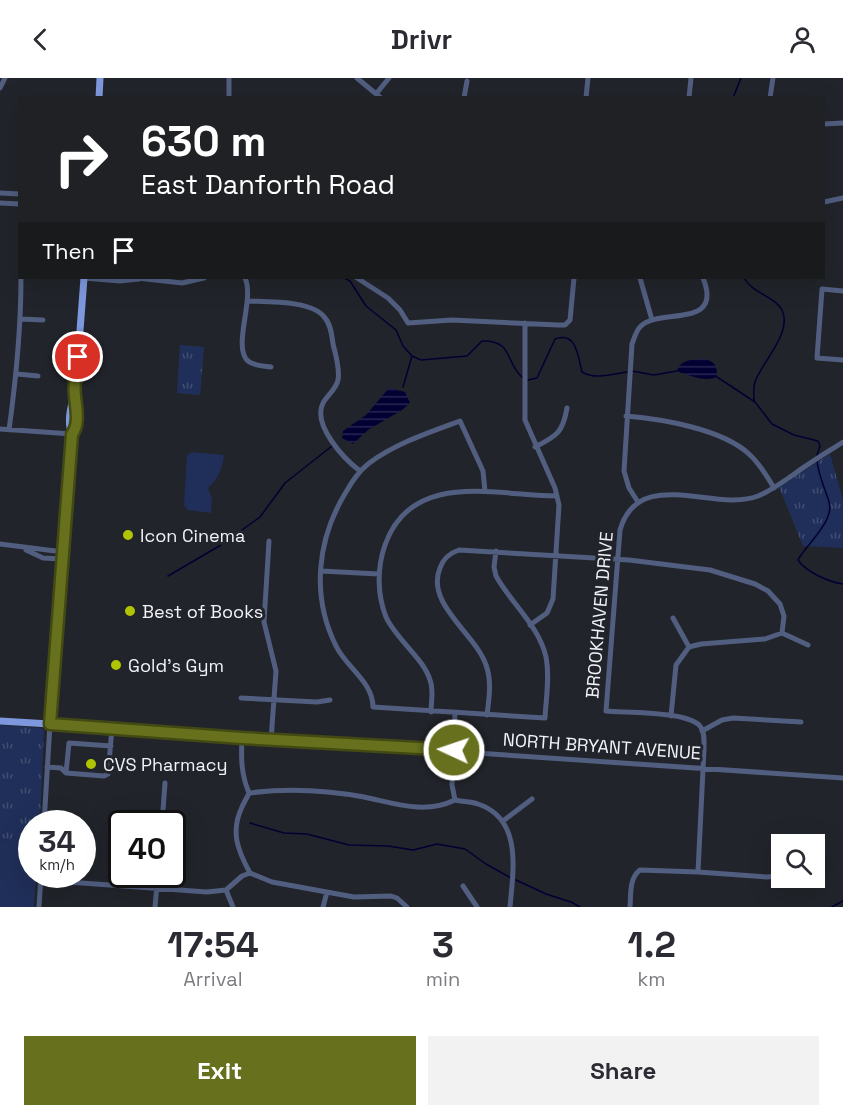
<!DOCTYPE html>
<style>
body{margin:0;font-family:"Space Grotesk",sans-serif;background:#f2f2f3;color:#2b2b33;height:100vh;display:flex;flex-direction:column;font-size:22px;white-space:nowrap}
*{box-sizing:border-box;margin:0}
p{font-size:20px;color:#7c7c81}
.icon{flex:none;width:33px;height:33px;fill:none;stroke:currentColor;stroke-width:2;stroke-linecap:round;stroke-linejoin:round}
.map{position:relative;height:829px;overflow:hidden}
.drawer{display:flex;flex-direction:column;background:#fff;flex:1}
.drawer>*{flex:none}
.guide{position:absolute;left:18px;top:18px;width:807px;height:183px;border-radius:0px;box-shadow:0 6px 24px #0002;background:#202124;color:#fff;overflow:hidden}
.controls{position:absolute;left:771px;top:756px;display:grid;gap:12px}
.controls a{display:grid;place-items:center;width:54px;height:54px;border-radius:0px;background:#fff;box-shadow:0 6px 24px #0002;font-size:30px}
.speed{position:absolute;left:18px;top:732px;display:flex;gap:12px;font-size:30px;font-weight:700;text-align:center}
.speed>*{display:grid;place-content:center;width:78px;height:78px;border-radius:50%;background:#fff;box-shadow:0 6px 24px #0002;line-height:1}
.speed small{font-size:15px;font-weight:400}
.speed .limit{border:3px solid #111;border-radius:9px;background:#fff;color:#111}
.pin{position:absolute;display:grid;place-items:center;width:51px;height:51px;color:#fff;margin:-26px;border:3px solid #fff;border-radius:50%;box-shadow:0 2px 6px #0007}
.me{position:absolute;width:66px;margin:-33px;rotate:273deg;stroke-linejoin:round;filter:drop-shadow(0 0 4px #0008)}
.turn{display:flex;align-items:center;gap:21px;height:126px;padding:0 24px;font-size:27px}
.turn .icon{width:78px;height:78px;stroke-width:2.5}
.turn b{display:block;font-size:42px;line-height:51px}
.then{display:flex;align-items:center;height:57px;padding:0 24px;background:#0003;gap:12px;font-size:22px}
.eta{display:flex;justify-content:space-evenly;align-items:center;height:102px;text-align:center}
.eta b{font-size:36px;font-weight:800;line-height:42px}
.primary-button{display:flex;gap:12px;margin-top:auto;padding:12px 24px}
.primary-button a{flex:1;height:69px;border-radius:0px;background:#67701d;color:#fff;font-size:24px;font-weight:800;line-height:69px;text-align:center}
.primary-button a+a{background:#f2f2f3;color:#2b2b33}
header{display:flex;justify-content:space-between;align-items:center;height:78px;padding:0 24px;background:#fff;font-size:27px;font-weight:800}
.map>svg:first-child{display:block}
</style>
<header><svg class="icon" aria-label="back" viewBox="0 0 24 24"><path d="M15 5l-7 7 7 7"/></svg>Drivr<svg class="icon" aria-label="person" viewBox="0 0 24 24"><circle cx="12" cy="8" r="4"/><path d="M4 21q1-7 8-7t8 7"/></svg></header>
<div class="map">
<svg width="843" height="829" viewBox="0 0 843 829">
<defs>
<pattern id="park-tufts" width="24" height="20" patternUnits="userSpaceOnUse" patternTransform="scale(1.5)"><rect width="24" height="20" fill="#202f59"/><path d="M3 7l-1-3M5 7V3M7 7l1-3M15 17l-1-3M17 17v-4M19 17l1-3" fill="none" stroke="#414e72"/></pattern>
<pattern id="water-rules" width="6" height="5" patternUnits="userSpaceOnUse" patternTransform="scale(1.5)"><rect width="6" height="5" fill="#020033"/><path d="M0 2.5h6" fill="none" stroke="#272651"/></pattern>
</defs>
<rect width="100%" height="100%" fill="#21242a"/>
<!-- green -->
<path fill="#202f59" d="M192,374L224,377C222,391 219,400 208,410L212,421L211,435L188,432L184,427L187,378Z
M0,762L31,764L32,796L36,797L34,829H0Z"/>
<!-- park -->
<path fill="url(#park-tufts)" d="M180,267L204,269L200,317L177,315Z
M830,376L843,422V470L803,468L779,409Z
M0,647L40,650L44,652L40,745L32,746L31,764L0,762Z"/>
<!-- water -->
<path fill="url(#water-rules)" d="M706,281C716,285 717,288 717,299C706,304 689,298 677,293C681,280 694,282 706,281Z
M389,310L405,314L410,325L402,332L368,352L353,366L342,360L343,353L366,337Z"/>
<g fill="none" stroke-linecap="round" stroke-linejoin="round">
<!-- stream -->
<path stroke="#020033" stroke-width="1.5" d="M733,20L741,0
M344,200L350,203L366,228L396,252L403,268L412,278L421,282L467,278L482,263C514,262 505,286 523,300
M744,200C752,215 776,219 782,232C793,255 761,285 755,304C753,310 754,317 754,323
M632,293L654,297L677,293
M717,299L755,324L772,346L794,357L818,363L820,368L817,377
M528,302L537,300L555,261C577,253 578,279 582,294C595,302 613,296 627,294
M403,309L412,278
M817,382C818,397 825,410 829,424C835,443 806,467 798,482C806,494 829,504 843,506
M168,498L221,467L260,439L285,405L332,368
M250,745L284,755L307,756L349,767L388,768L413,772L437,766L465,771L486,786L511,800
M516,802L546,816L571,824L580,829
M832,829L843,823"/>
<!-- minor -->
<path stroke="#515e80" stroke-width="5" d="M229,0V20
M357,0L381,20
M0,10L5,0
M376,16L389,0
M464,20L467,3
M586,20L588,0
M689,20L691,0
M770,20L773,0
M824,46L843,45
M0,115L20,116
M824,124L843,120
M0,125L20,126
M84,200L120,203L139,201
M137,200L182,205L204,200
M245,200C255,221 232,269 248,283C254,288 264,288 271,289
M357,200L388,220L400,232L408,245L452,242L558,247H565L570,242L574,200
M640,200L652,242
M843,213L822,211L817,280L843,282
M247,223C267,224 313,222 325,240C331,247 332,258 333,266C336,277 340,292 338,302C336,312 327,317 323,325C312,347 344,381 360,393
M21,241L43,242
M525,245V342L555,410L559,427L553,521L547,535L530,547
M17,296L38,298
M626,338C662,341 722,351 749,376C759,385 767,398 774,410
M0,351L72,356
M9,352C16,301 21,251 21,200
M535,369C557,358 563,354 567,330
M485,413L483,393L460,343C430,354 394,366 368,386C358,394 352,404 346,414C317,461 311,518 336,568C346,589 373,604 373,629L545,640C546,620 550,599 546,579C539,548 511,525 496,498L494,489L496,473
M638,424L629,410L624,393L632,266C634,261 636,253 640,249C658,229 724,252 703,200
M269,463L264,544L276,593L271,662
M0,466L63,474
M26,472L43,480L62,481
M321,493L379,496
M673,540L689,569
M782,555L808,567
M241,620L317,624L330,622
M431,634C431,624 434,612 430,602C424,581 396,561 386,539C377,516 377,490 385,467C412,391 497,418 557,418
M487,637C489,621 492,603 486,587C476,556 425,526 440,490C443,481 450,475 459,472L629,482L710,492L755,506L768,513L780,526L784,538L782,555
M671,638L676,587L689,569L701,566L765,561L782,555
M702,653L722,642L733,640L801,644
M242,660C241,680 241,696 249,715C247,720 244,724 242,729C230,754 238,773 250,795
M47,689L61,690L66,695L104,698L108,696L112,650
M66,695L69,665L111,668
M249,715C287,710 326,712 364,719C394,725 424,737 455,722
M455,722C462,724 470,723 478,726C523,741 513,793 510,829
M455,722L452,707L455,635
M503,743L532,721
M44,746L50,646L843,700
M162,746L165,705
M698,794L704,671C704,663 705,654 700,648C687,633 626,635 606,633L620,452C639,387 714,435 758,418C771,413 782,404 793,397C809,385 826,375 843,364
M40,802L207,814L226,812L242,798L250,795L272,804L354,819L391,818L397,820L407,829
M463,808L477,829
M226,812L233,829
M39,829L41,796
M155,829L158,796
M323,829L327,814
M630,829C631,817 629,800 640,792L698,794L767,799L776,798L782,794"/>
<!-- major -->
<path stroke="#7d98dd" stroke-width="7" d="M99,20L100,0
M72,356C79,347 78,329 75,318
M0,643L50,646L72,356C67,345 70,328 75,318L84,200"/>
</g>
<g fill="none" stroke-linecap="round" stroke-linejoin="round">
<defs>
<path id="route" d="M78,279C77,291 73,306 75,318C76,330 80,346 72,356L50,646L242,660L454,672"/>
</defs>
<!-- route casing -->
<use href="#route" stroke="#434913" stroke-width="15"/>
<!-- route -->
<use href="#route" stroke="#67701d" stroke-width="10"/>
</g>
<!-- markers -->
<g fill="#b0c502" stroke="#21242a" stroke-width="2">
<circle cx="128" cy="457" r="6"/>
<circle cx="130" cy="533" r="6"/>
<circle cx="116" cy="587" r="6"/>
<circle cx="91" cy="686" r="6"/>
</g>
<g text-anchor="middle" dominant-baseline="central" stroke-width="6" stroke-linejoin="round" paint-order="stroke">
<!-- poi labels -->
<g font-size="18" fill="#f1f3f8" stroke="#21242a" text-anchor="start">
<text x="140" y="457">Icon Cinema</text>
<text x="142" y="533">Best of Books</text>
<text x="128" y="587">Gold's Gym</text>
<text x="103" y="686">CVS Pharmacy</text>
</g>
<!-- street labels -->
<g font-size="18" fill="#f1f3f8" stroke="#21242a">
<text transform="translate(599 537) rotate(-85)">BROOKHAVEN DRIVE</text>
<text transform="translate(602 668) rotate(4)">NORTH BRYANT AVENUE</text>
</g>
</g>
</svg>
<div class="controls">
<a><svg class="icon" aria-label="search" viewBox="0 0 24 24"><circle cx="10" cy="10" r="6"/><path d="M15 15l6 6"/></svg></a>
</div>
<div class="speed"><div>34<small>km/h</small></div><div class="limit">40</div></div>
<div class="pin" style="left:78px;top:279px;background:#d93025"><svg class="icon" aria-label="arrive" viewBox="0 0 24 24"><path d="M6 21V4h12l-3 4 3 4H6"/></svg></div>
<svg class="me" style="left:454px;top:672px" viewBox="-20 -20 40 40"><circle r="17" fill="#67701d" stroke="#fff" stroke-width="3"/><path d="M0-11L8 9 0 5-8 9z" fill="#fff"/></svg>
<div class="guide">
<div class="turn"><svg class="icon" aria-label="right" viewBox="0 0 24 24"><path d="M7 20v-9h11M14 6l5 5-5 5"/></svg><div><b>630 m</b>East Danforth Road</div></div>
<div class="then">Then<svg class="icon" aria-label="arrive" viewBox="0 0 24 24"><path d="M6 21V4h12l-3 4 3 4H6"/></svg></div>
</div>
</div>
<section class="drawer">
<div class="eta">
<div><b>17:54</b><p>Arrival</p></div>
<div><b>3</b><p>min</p></div>
<div><b>1.2</b><p>km</p></div>
</div>
<div class="primary-button"><a>Exit</a><a>Share</a></div>
</section>
